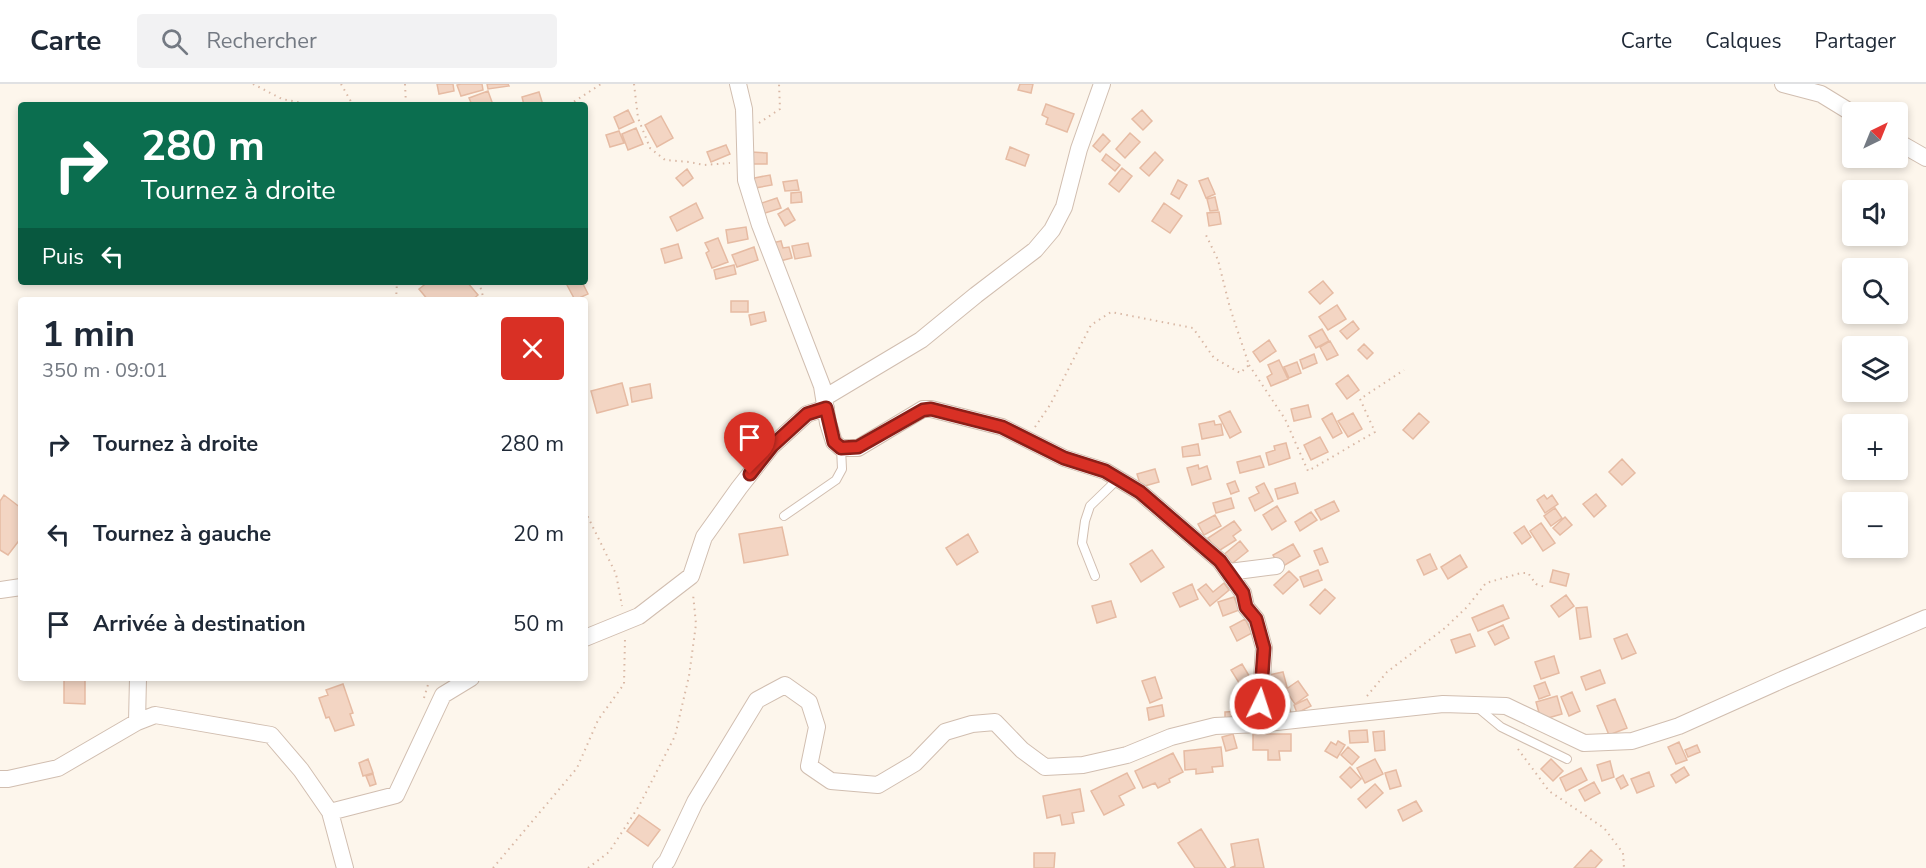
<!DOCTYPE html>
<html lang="fr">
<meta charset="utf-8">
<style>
body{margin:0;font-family:"Nunito Sans",sans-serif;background:#f2f2f3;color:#1f2937;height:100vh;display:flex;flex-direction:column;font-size:22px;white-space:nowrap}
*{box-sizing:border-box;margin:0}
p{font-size:20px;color:#747a83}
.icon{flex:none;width:33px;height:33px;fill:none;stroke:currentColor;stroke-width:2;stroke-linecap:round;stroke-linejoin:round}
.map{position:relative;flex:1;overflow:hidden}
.sheet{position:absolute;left:18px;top:213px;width:570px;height:384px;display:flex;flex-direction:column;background:#fff;border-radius:6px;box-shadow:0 3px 9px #0003}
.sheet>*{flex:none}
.guide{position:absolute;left:18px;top:18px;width:570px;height:183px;border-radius:6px;box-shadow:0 3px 9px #0003;background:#0b6e4f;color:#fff;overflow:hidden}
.needle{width:39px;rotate:43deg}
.fabs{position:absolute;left:1842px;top:18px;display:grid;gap:12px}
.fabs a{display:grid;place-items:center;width:66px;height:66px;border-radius:6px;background:#fff;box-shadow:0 3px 9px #0003;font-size:30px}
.pin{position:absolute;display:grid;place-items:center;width:51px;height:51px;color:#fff;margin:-62px -26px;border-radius:50% 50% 50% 0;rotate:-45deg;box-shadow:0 0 6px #0007}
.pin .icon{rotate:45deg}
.me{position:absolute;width:66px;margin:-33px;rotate:4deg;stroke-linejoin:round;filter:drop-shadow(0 0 4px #0008)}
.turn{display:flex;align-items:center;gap:21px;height:126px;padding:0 24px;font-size:27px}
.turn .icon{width:78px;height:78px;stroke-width:2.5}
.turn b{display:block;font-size:42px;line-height:51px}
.then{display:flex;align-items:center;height:57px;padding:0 24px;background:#0003;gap:12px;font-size:22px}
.round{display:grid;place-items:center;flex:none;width:63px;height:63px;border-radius:6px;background:#f2f2f3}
.summary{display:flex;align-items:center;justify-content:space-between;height:102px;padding:0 24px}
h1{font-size:36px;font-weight:700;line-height:45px}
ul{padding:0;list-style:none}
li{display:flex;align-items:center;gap:18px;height:90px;padding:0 24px}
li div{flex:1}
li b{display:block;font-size:22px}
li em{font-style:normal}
header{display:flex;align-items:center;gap:36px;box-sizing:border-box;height:84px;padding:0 30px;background:#fff;border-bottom:2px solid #e0e1e3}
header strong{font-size:28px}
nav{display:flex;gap:33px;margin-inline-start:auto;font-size:21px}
.search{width:420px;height:54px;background:#f2f2f3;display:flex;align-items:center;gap:15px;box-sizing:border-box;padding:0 21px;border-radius:6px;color:#747a83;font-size:22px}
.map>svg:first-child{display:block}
</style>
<header>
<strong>Carte</strong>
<div class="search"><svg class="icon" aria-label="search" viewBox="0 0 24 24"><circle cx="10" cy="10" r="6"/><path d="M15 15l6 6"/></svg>Rechercher</div>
<nav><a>Carte</a><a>Calques</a><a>Partager</a></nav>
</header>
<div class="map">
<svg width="1926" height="784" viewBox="0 0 1926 784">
<rect width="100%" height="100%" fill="#fdf6ec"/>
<!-- building -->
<path fill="#f3d5c3" stroke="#e6bba3" stroke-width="1.5" d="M437,0H453L454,7L439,10Z
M461,0H482L483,6L461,12L457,1Z
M487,0H508L509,2L488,5Z
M1020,0H1033L1031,9L1018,6Z
M488,7L492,18L484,21H472L469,14Z
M539,8L543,21H524L522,13Z
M1046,20L1074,30L1067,48L1046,40L1048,34L1042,31Z
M628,26L634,38L619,45L614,33Z
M1142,26L1152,37L1143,46L1132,35Z
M661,32L673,54L657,63L645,41Z
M636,44L643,60L628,66L622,50Z
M619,47L624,59L610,63L606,51Z
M1130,49L1140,58L1125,74L1116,65Z
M1103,50L1110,57L1100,68L1093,62Z
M726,61L730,70L711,78L707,68Z
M1010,63L1029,71L1025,82L1006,75Z
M751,68L767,69V80H750Z
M1155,68L1163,76L1149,92L1140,84Z
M1106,70L1120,81L1115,87L1102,76Z
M1122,84L1132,92L1119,108L1109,100Z
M687,85L693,94L683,102L676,94Z
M770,91L772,101L755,104L754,94Z
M1208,94L1215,110L1206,114L1199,97Z
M797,96L799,106L785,107L783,98Z
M1178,96L1187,101L1179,115L1171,110Z
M801,108L802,118L791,119V109Z
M1215,113L1218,126L1210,127L1207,115Z
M777,114L781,124L762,130L759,120Z
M696,119L703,134L677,147L670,133Z
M1164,119L1182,132L1170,149L1152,137Z
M788,124L795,136L785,142L778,130Z
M1219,128L1221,140L1209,142L1207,129Z
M746,143L748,155L728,159L726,146Z
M718,154L728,178L712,184L706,169L709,167L705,159Z
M781,157L783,164L789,163L792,174L776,178L772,159Z
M808,159L811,172L795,175L792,162Z
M678,160L682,174L665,179L661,165Z
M754,163L758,176L737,183L732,171Z
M734,181L736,190L716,195L714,186Z
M1323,197L1333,209L1320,220L1309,208Z
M428,198H467L478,211L472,216H428L419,205Z
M571,198H582L588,210L575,216L567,201Z
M731,217H748V228H731Z
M1337,221L1346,235L1328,246L1319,233Z
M764,228L766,237L751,241L749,231Z
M1353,237L1359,245L1347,255L1340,247Z
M1322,245L1329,257L1316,264L1309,252Z
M1269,256L1276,267L1260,278L1253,268Z
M1330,257L1338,271L1327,276L1320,263Z
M1364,260L1373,269L1367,275L1358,266Z
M1314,270L1317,279L1303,285L1300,276Z
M1279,276L1288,295L1271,302L1267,293L1272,290L1268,281Z
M1297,278L1301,289L1289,294L1284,283Z
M1348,291L1359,306L1347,315L1336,300Z
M622,299L628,321L597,329L591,307Z
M650,300L652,314L632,318L630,304Z
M1308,321L1311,333L1294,337L1291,325Z
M1230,327L1241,348L1230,354L1219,332Z
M1332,329L1342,349L1333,354L1322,335Z
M1353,329L1362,345L1348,353L1338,337Z
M1419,329L1429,338L1413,355L1403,346Z
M1214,337L1215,341L1221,340L1223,351L1202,355L1199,340Z
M1320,353L1328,368L1311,376L1304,361Z
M1286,359L1290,374L1269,381L1266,369L1275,366L1274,362Z
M1198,360L1200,371L1183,373L1182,363Z
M1260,372L1264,383L1240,389L1237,378Z
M1622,375L1635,389L1622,401L1609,388Z
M1198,381L1199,385L1207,382L1211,395L1192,401L1187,384Z
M1155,385L1159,398L1141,403L1137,390Z
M1235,397L1239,407L1231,410L1227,400Z
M1264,399L1273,417L1255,427L1249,414L1259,409L1256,403Z
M1295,399L1298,409L1278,415L1275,405Z
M1596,410L1606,422L1594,433L1583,420Z
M4,411L21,424V454L8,471L0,466V417Z
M1544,411L1547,415L1552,411L1558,420L1545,429L1537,416Z
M1231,414L1234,424L1216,429L1213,419Z
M1334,417L1339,427L1321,436L1315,426Z
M1277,422L1286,437L1272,446L1263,431Z
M1555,424L1562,434L1551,442L1544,432Z
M1311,428L1317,436L1300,447L1295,438Z
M1215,431L1221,442L1204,451L1198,440Z
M1565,433L1572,441L1560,451L1553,444Z
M1234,437L1241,446L1233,452L1236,456L1217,468L1208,454Z
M1541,439L1555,459L1543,467L1530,447Z
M1524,442L1531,453L1522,460L1514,449Z
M782,443L788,471L744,479L739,450Z
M968,450L978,468L957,481L946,464Z
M1240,457L1248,467L1229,482L1221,473Z
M1293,460L1300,472L1280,484L1273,471Z
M1322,464L1328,478L1320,481L1314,467Z
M1152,466L1164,483L1141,498L1130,480Z
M1430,470L1437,485L1424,491L1417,476Z
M1460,471L1467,483L1448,495L1441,483Z
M1318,486L1322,496L1304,503L1300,493Z
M1553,486L1569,490L1566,502L1550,498Z
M1289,487L1298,496L1283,510L1274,501Z
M1224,499L1229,506L1210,522L1198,506L1206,500L1213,508Z
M1192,500L1198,515L1180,523L1173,509Z
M1325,505L1335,514L1320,530L1310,521Z
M1566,511L1574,522L1559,533L1551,522Z
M1234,513L1239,526L1223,532L1218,518Z
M1111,517L1116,533L1097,539L1092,522Z
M1503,521L1509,534L1478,547L1472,534Z
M1587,523L1591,553L1580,555L1576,524Z
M1245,535L1252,549L1237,557L1230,543Z
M1503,541L1509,554L1495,561L1488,548Z
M1470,550L1475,562L1456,569L1451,556Z
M1627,550L1636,569L1622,575L1614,555Z
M1554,572L1559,589L1541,595L1535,578Z
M1242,580L1251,595L1241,602L1231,586Z
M1600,586L1605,599L1586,606L1581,593Z
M1283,588L1287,603L1265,608L1264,592Z
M1155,593L1162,614L1150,619L1142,597Z
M64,594H85V620L64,619Z
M1298,597L1308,611L1295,620L1285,606Z
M1545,598L1550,611L1539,615L1534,602Z
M343,600L353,629L350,630L354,641L335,647L329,633L326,634L319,614L328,611L326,606Z
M1283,605L1291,629L1272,636L1263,612Z
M1572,608L1580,627L1569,632L1561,613Z
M1557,612L1562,630L1541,636L1536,618Z
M1307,615L1311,622L1297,629L1294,621Z
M1615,615L1627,644L1609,651L1597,622Z
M1162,621L1164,632L1149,636L1147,624Z
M1243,627L1244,636L1225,637V628Z
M1367,646L1368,658L1350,659L1349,647Z
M1384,647L1385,666L1375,667L1373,648Z
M1233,650L1237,664L1226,667L1222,653Z
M1253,650H1291V667H1279L1280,676H1268V666H1253Z
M1338,657L1345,661L1337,674L1325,667L1331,658L1336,661Z
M1679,658L1687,676L1676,680L1668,663Z
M1697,661L1700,668L1688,673L1685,666Z
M1221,663L1223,682L1212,683L1213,688L1196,690V685L1185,686L1184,667Z
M1348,663L1359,673L1352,681L1341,671Z
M1173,669L1183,688L1169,695L1170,698L1158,704L1155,699L1143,704L1135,687Z
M368,675L373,689L363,692L359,679Z
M1375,675L1383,690L1365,699L1357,684Z
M1551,675L1563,687L1553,697L1541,685Z
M1610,677L1614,693L1602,697L1597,681Z
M1350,683L1361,695L1351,704L1340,693Z
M1684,683L1689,691L1676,699L1671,691Z
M1581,684L1587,696L1566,707L1560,694Z
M1396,686L1401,702L1390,705L1385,689Z
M1649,688L1654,702L1637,709L1631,695Z
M1127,689L1135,704L1119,712L1124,721L1104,731L1091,707Z
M373,690L376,700L370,702L366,692Z
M1623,691L1628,701L1621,705L1616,695Z
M1594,698L1600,709L1585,717L1579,706Z
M1375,700L1383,709L1366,724L1358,715Z
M1080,705L1084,727L1072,729L1074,739L1062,741L1060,731L1047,734L1043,712Z
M1416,717L1422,727L1403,737L1398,726Z
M639,731L660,746L648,762L627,747Z
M1201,745L1226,784H1195L1178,759Z
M1258,755L1264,784H1230L1235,782L1231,760Z
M1591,766L1602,776L1595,784H1574Z
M1034,769H1055L1054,784H1034Z"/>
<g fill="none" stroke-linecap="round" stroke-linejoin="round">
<defs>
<path id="service" d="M784,432L836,396L842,385L841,364
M1095,492L1082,459L1085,437L1090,422L1118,395
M1477,623L1501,643L1567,675"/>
<path id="minor" d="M738,0L744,25L746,96L760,141L822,302L828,339L834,358L841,364H858L923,325H931L1002,343L1064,374L1105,387L1140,408L1220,477L1243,509L1246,523L1256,535L1264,564L1259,640
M1783,0L1821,10L1852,29
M1898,58L1926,74
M824,314L921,256L976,211L1035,166L1052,146L1064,123L1079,65L1102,0
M1229,488L1276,482
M0,506L21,503
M585,554L639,532L691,492L704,453L739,404L772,362L807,330L826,324
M138,594L137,638L155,631L271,651L301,686L330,728L345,784
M0,695H8L58,684L137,638
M330,728L396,711L443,611L471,594
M661,784L667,777L695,718L757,616L785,601L809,618L817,643L809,682L831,697L878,701L915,679L945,648L972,640L995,638L1022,666L1045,683L1083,681L1127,671L1171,653L1215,642L1259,640L1443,620L1506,622L1584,659L1632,657L1679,642L1784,595L1926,534"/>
</defs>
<!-- service casing -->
<use href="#service" stroke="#d1beb0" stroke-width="10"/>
<!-- minor casing -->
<use href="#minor" stroke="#d1beb0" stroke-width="18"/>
<!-- path -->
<path stroke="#d9b8a5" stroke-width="2" stroke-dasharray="1.5 4.5" stroke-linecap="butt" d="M253,0L282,15L313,21
M341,0L353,21
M405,0L406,21
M634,0L638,34L650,64L665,76L689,78L704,81L730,79
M569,21L601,0
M759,39L780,25L779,0
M479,198L484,216
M396,216L397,198
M1249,281L1285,335L1308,387L1375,348L1360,315L1404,286
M1035,343L1050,321L1091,241L1111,228L1193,244L1214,274L1240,289L1249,281L1230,224L1218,176L1205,149
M585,427L616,490L622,522
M1367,612L1387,588L1445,544L1467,523L1486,499L1521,489H1528L1536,500L1545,503
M424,614L430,594
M1518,665L1549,707L1604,744L1623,769L1624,784
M493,784L577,684L598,636L624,600L625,554
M588,784L609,768L639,722L675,652L689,592L696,540L693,510"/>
<!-- service -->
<use href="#service" stroke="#fff" stroke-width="8"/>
<!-- minor -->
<use href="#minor" stroke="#fff" stroke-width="16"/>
</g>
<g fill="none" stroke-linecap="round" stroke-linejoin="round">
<defs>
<path id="route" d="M750,390L772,362L807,330L826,324L834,358L841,364L858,363L923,326L931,325L1002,343L1064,374L1105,387L1140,408L1220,477L1243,509L1246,523L1256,535L1264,564L1260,620"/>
</defs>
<!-- route casing -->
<use href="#route" stroke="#8d1f18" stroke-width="15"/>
<!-- route -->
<use href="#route" stroke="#d93025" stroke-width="10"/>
</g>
</svg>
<div class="fabs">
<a><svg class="needle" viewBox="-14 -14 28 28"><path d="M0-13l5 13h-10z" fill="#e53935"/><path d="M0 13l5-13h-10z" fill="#747a83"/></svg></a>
<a><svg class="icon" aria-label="sound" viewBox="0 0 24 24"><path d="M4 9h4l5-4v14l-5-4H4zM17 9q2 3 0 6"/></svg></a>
<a><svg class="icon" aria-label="search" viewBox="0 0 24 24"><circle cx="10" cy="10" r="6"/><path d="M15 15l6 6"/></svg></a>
<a><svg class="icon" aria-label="layers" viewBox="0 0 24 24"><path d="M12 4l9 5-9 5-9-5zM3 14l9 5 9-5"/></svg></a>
<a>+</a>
<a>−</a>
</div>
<div class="pin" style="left:750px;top:390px;background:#d93025"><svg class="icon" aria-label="arrive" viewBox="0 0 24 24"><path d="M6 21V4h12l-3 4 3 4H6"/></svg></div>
<svg class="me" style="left:1260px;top:620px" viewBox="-20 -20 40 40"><circle r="17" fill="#d93025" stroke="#fff" stroke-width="3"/><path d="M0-11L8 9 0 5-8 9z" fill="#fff"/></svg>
<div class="guide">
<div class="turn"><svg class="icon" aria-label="right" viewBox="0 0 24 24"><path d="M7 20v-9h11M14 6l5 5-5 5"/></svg><div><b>280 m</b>Tournez à droite</div></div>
<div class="then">Puis<svg class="icon" aria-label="left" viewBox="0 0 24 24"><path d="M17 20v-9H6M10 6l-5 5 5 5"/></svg></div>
</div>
<section class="sheet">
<div class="summary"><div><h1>1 min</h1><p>350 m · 09:01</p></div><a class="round" style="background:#d93025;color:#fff"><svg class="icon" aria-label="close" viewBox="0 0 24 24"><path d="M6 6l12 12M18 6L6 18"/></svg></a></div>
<ul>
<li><svg class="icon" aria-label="right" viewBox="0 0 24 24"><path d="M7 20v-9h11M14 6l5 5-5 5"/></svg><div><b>Tournez à droite</b></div><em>280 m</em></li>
<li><svg class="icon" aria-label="left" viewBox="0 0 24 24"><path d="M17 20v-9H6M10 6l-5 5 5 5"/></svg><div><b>Tournez à gauche</b></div><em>20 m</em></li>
<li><svg class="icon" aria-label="arrive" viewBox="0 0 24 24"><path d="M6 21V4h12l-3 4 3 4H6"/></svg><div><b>Arrivée à destination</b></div><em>50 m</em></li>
</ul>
</section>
</div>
